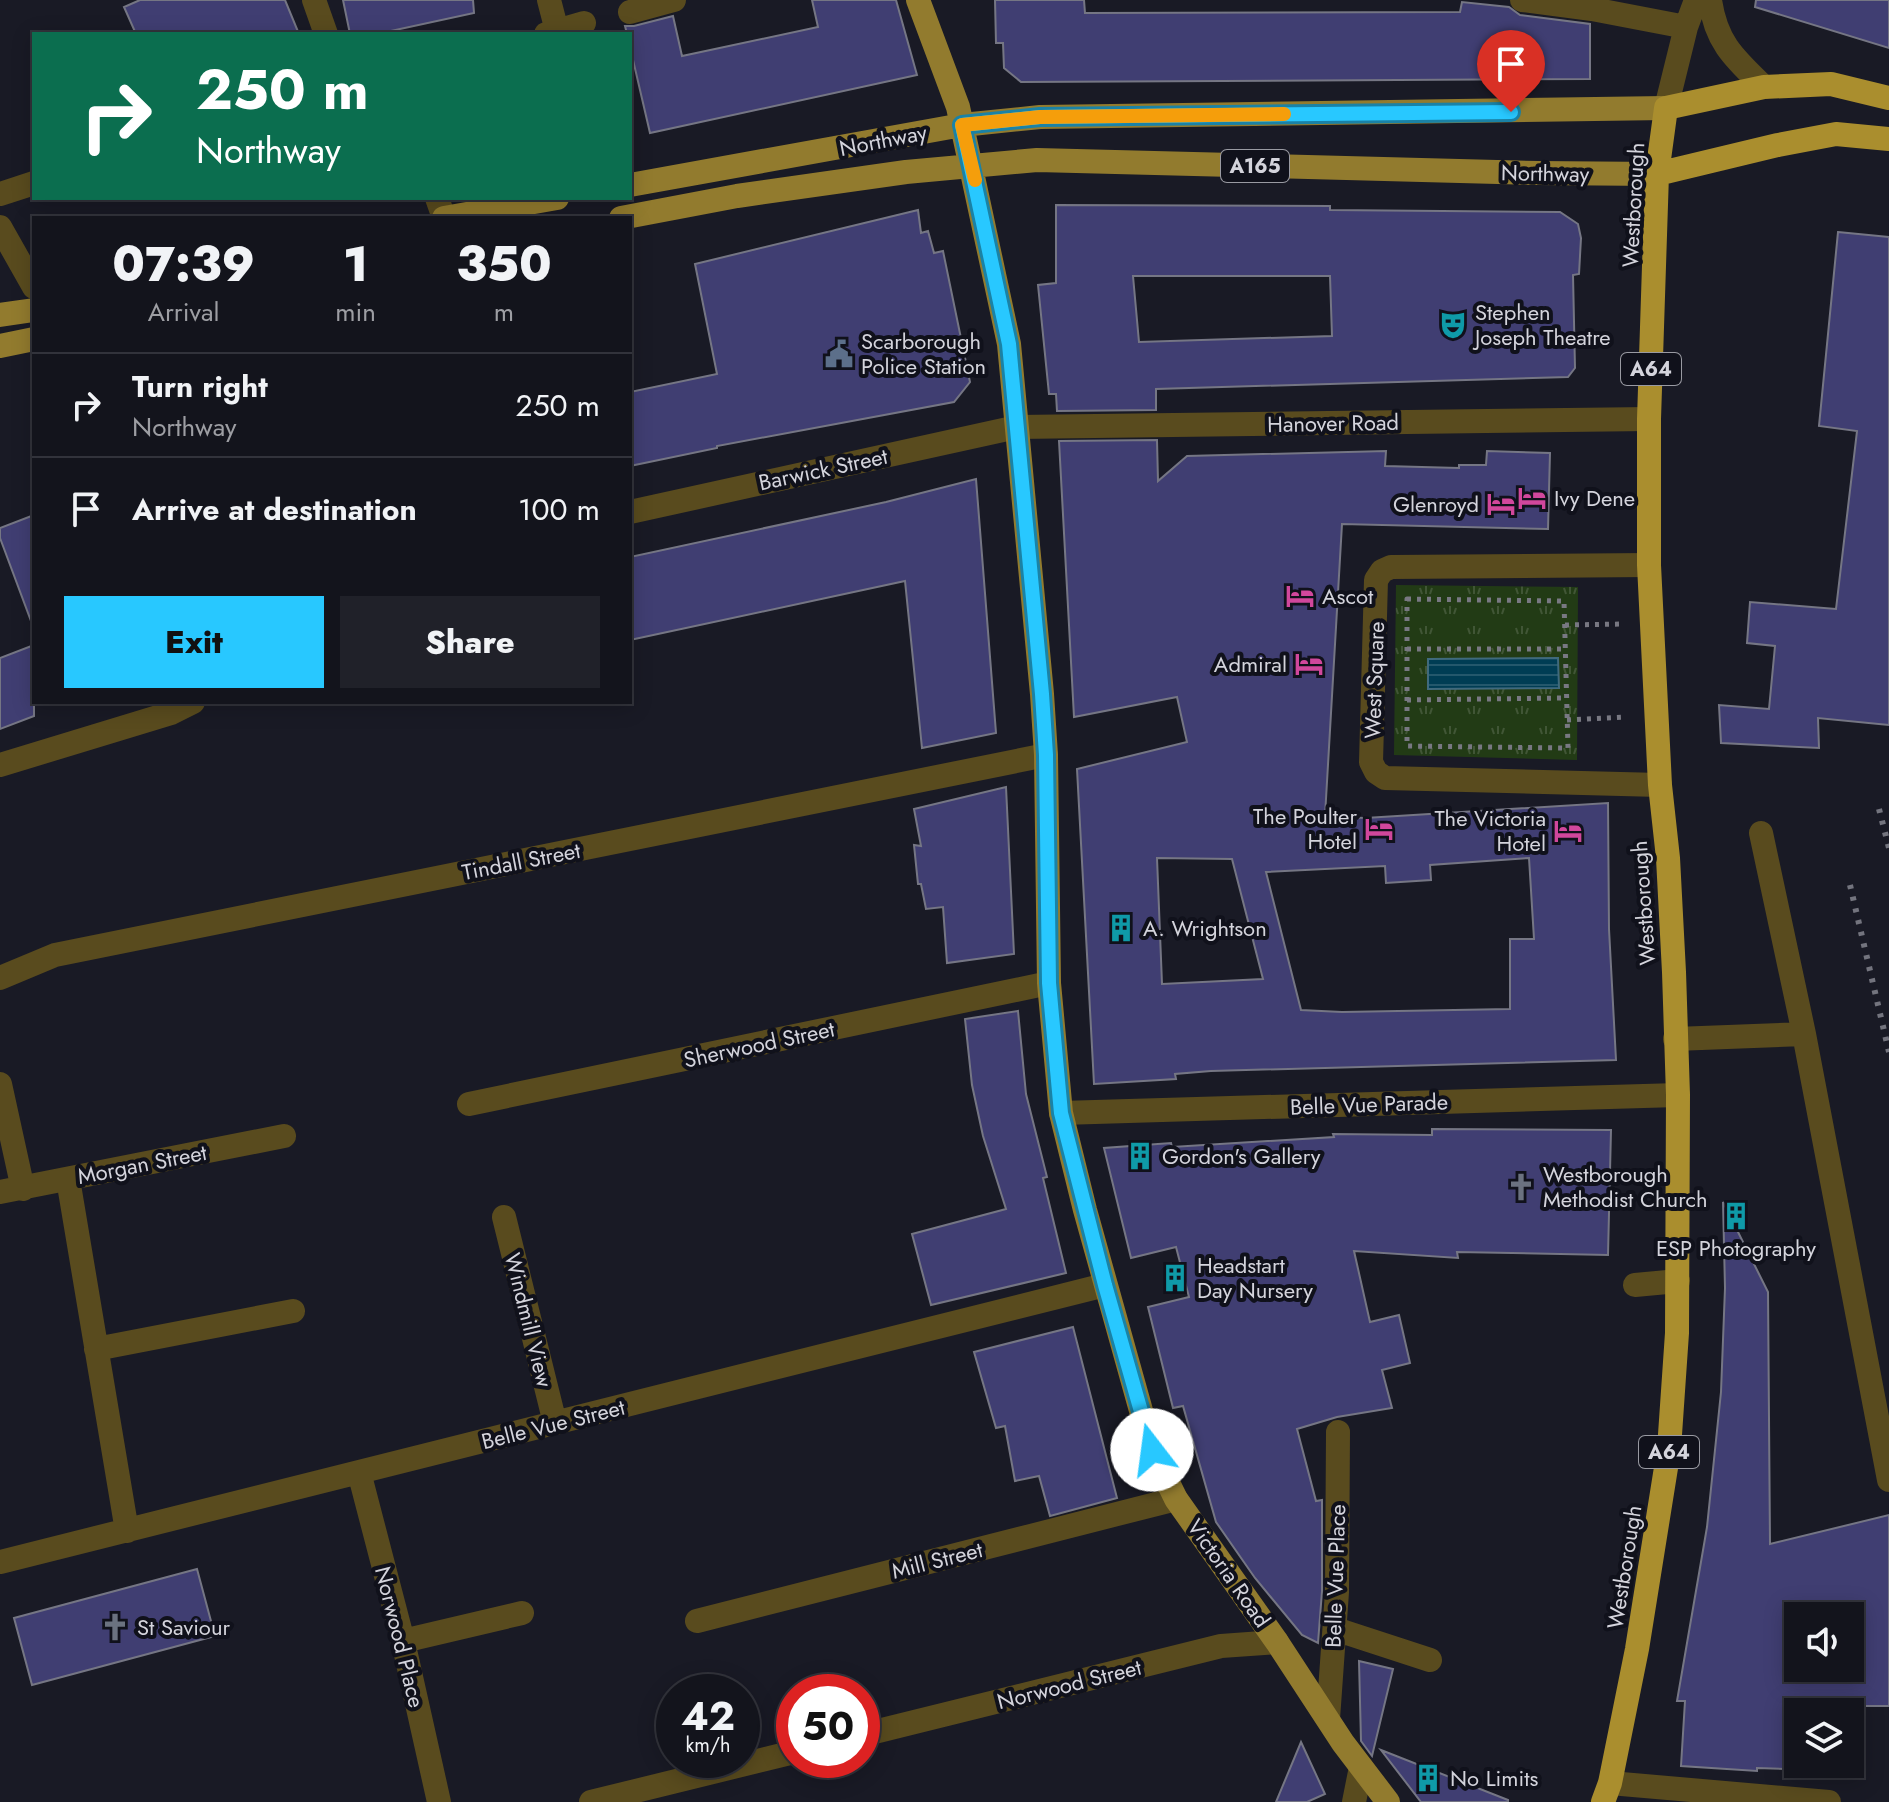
<!DOCTYPE html>
<style>
body{margin:0;font-family:Jost,sans-serif;background:#202129;color:#f1f3f6;height:100vh;display:flex;flex-direction:column;font-size:30px;white-space:nowrap}
*{box-sizing:border-box;margin:0}
p{font-size:26px;color:#9d9ea3}
.icon{flex:none;width:44px;height:44px;fill:none;stroke:currentColor;stroke-width:2;stroke-linecap:round;stroke-linejoin:round}
.map{position:relative;flex:1;overflow:hidden}
.side{position:absolute;left:32px;top:216px;width:600px;height:488px;display:flex;flex-direction:column;background:#13141c;border-radius:0px;box-shadow:0 4px 20px #0003,0 0 0 2px #32333b}
.side>*{flex:none}
.top-card{position:absolute;left:32px;top:32px;width:600px;height:168px;border-radius:0px;box-shadow:0 4px 20px #0003,0 0 0 2px #32333b;background:#0b6e4f;color:#fff;overflow:hidden}
.buttons{position:absolute;left:1784px;top:1602px;display:grid;gap:16px}
.buttons a{display:grid;place-items:center;width:80px;height:80px;border-radius:0px;background:#13141c;box-shadow:0 4px 20px #0003,0 0 0 2px #32333b;font-size:40px}
.speed{position:absolute;left:656px;top:1674px;display:flex;gap:16px;font-size:40px;font-weight:700;text-align:center}
.speed>*{display:grid;place-content:center;width:104px;height:104px;border-radius:50%;background:#13141c;box-shadow:0 4px 20px #0003,0 0 0 2px #32333b;line-height:1}
.speed small{font-size:20px;font-weight:400}
.speed .limit{border:12px solid #d22;background:#fff;color:#111}
.pin{position:absolute;display:grid;place-items:center;width:68px;height:68px;color:#fff;margin:-82px -34px;border-radius:50% 50% 50% 0;rotate:-45deg;box-shadow:0 0 8px #0007}
.pin .icon{rotate:45deg}
.me{position:absolute;width:88px;margin:-44px;rotate:345deg;stroke-linejoin:round;filter:drop-shadow(0 0 6px #0008)}
.turn{display:flex;align-items:center;gap:28px;height:168px;padding:0 32px;font-size:36px}
.turn .icon{width:104px;height:104px;stroke-width:2.5}
.turn b{display:block;font-size:56px;line-height:68px}
.eta{display:flex;justify-content:space-evenly;align-items:center;height:136px;text-align:center}
.eta b{font-size:48px;font-weight:800;line-height:56px}
.button{display:flex;gap:16px;margin-top:auto;padding:16px 32px}
.button a{flex:1;height:92px;border-radius:0px;background:#28c8ff;color:#111;font-size:32px;font-weight:800;line-height:92px;text-align:center}
.button a+a{background:#202129;color:#f1f3f6}
ul{padding:0;list-style:none}
li{display:flex;align-items:center;gap:24px;height:104px;padding:0 32px;border-top:2px solid #32333b}
li div{flex:1}
li b{display:block;font-size:30px}
li em{font-style:normal}
.map>svg:first-child{display:block}
</style>
<div class="map">
<svg width="1889" height="1802" viewBox="0 0 1889 1802">
<defs>
<pattern id="grass-tufts" width="24" height="20" patternUnits="userSpaceOnUse" patternTransform="scale(2)"><rect width="24" height="20" fill="#223b15"/><path d="M3 7l-1-3M5 7V3M7 7l1-3M15 17l-1-3M17 17v-4M19 17l1-3" fill="none" stroke="#415636"/></pattern>
<pattern id="water-rules" width="6" height="5" patternUnits="userSpaceOnUse" patternTransform="scale(2)"><rect width="6" height="5" fill="#003d54"/><path d="M0 2.5h6" fill="none" stroke="#24586c"/></pattern>
</defs>
<rect width="100%" height="100%" fill="#191a25"/>
<!-- grass -->
<path fill="url(#grass-tufts)" d="M1396,585L1578,587L1577,760L1394,755Z"/>
<!-- water -->
<path fill="url(#water-rules)" stroke="#406a7d" stroke-width="2" d="M1558,658L1559,688L1428,689V659Z"/>
<!-- building -->
<path fill="#403e72" stroke="#757684" stroke-width="2" fill-rule="evenodd" d="M140,0H285L299,34H136L124,7Z
M343,0H473L474,13L377,34H350Z
M812,0H896L917,75L650,133L630,47V34H627L625,26H634L673,16L682,56L818,27Z
M995,0H1084L1085,13L1460,12L1462,2L1509,7L1520,15L1590,24V79L1021,82L1004,68L1003,43H996Z
M1756,0H1889V48L1755,7Z
M1056,205L1330,206V210L1560,212L1578,224L1581,238L1579,274L1573,275L1575,368L1568,377L1156,389V410L1057,411L1056,394H1049L1038,285L1056,283ZM1133,276H1330L1332,336L1139,342Z
M918,210L921,233L928,231L934,253L943,251L970,382L954,402L717,446V448L630,466V392L717,374L695,264Z
M1838,232L1889,237V725L1818,718L1819,748L1721,743L1719,705L1769,709L1775,646L1747,643L1750,602L1836,609L1857,431L1819,426Z
M1157,440L1158,481L1187,456L1386,451L1385,466L1459,468V465H1486L1487,451L1550,453L1548,529L1342,524L1325,816L1365,818L1608,803L1609,929L1616,1060L1211,1071L1175,1074L1176,1079L1094,1084L1077,769L1187,742L1177,697L1074,717L1059,441ZM1157,858L1232,859L1263,979L1162,984ZM1529,858L1534,939H1510V1009L1342,1012L1301,1010L1266,872L1385,866L1386,883L1431,880L1430,865Z
M976,479L996,733L922,748L905,581L630,640V557L886,502Z
M34,515V620L31,621L0,538V528Z
M34,645V716L0,729V658Z
M1006,787L1014,954L947,963L943,907L926,909L921,884H918L914,845L921,846L914,809Z
M1018,1011L1026,1094L1047,1177L1043,1178L1066,1273L931,1305L912,1234L1006,1209L983,1136L972,1085L965,1019Z
M1432,1129L1611,1130L1608,1255L1457,1252L1458,1258L1354,1251L1370,1322L1399,1315L1410,1363L1382,1370L1392,1408L1337,1417L1297,1429L1316,1501L1322,1500V1591L1318,1643L1302,1635L1255,1578L1216,1522L1183,1406L1173,1408L1148,1307L1189,1297L1176,1247L1131,1258L1104,1148L1171,1143L1172,1147L1334,1137L1333,1134L1432,1135Z
M1723,1202L1768,1292L1770,1544L1889,1515V1706H1820V1712H1798V1764H1817V1770L1757,1768V1771L1681,1766L1685,1701H1677L1707,1527L1721,1392L1725,1288ZM1798,1616H1850V1668H1798Z
M1073,1327L1117,1498L1050,1516L1039,1476L1015,1481L1005,1426L996,1428L974,1352Z
M197,1569L215,1636L32,1685L14,1618Z
M1359,1661L1393,1669L1372,1756L1361,1741Z
M1301,1742L1325,1794L1307,1802H1276Z
M1381,1750L1508,1800V1802H1421Z"/>
<g fill="none" stroke-linecap="round" stroke-linejoin="round">
<!-- path -->
<path stroke="#787882" stroke-width="5" stroke-dasharray="4 6" stroke-linecap="butt" d="M1407,599L1564,601L1568,748L1407,746Z
M1565,625L1624,624
M1407,649H1566
M1407,700L1566,698
M1567,720L1626,717"/>
<!-- minor -->
<path stroke="#594b1e" stroke-width="24" d="M314,0L326,34
M549,0L557,31
M1522,0L1592,9L1686,27
M1710,0C1716,43 1735,59 1764,87
M630,12L674,0
M546,34L584,23
M1666,108L1686,27L1696,0
M0,194L34,183
M437,198L444,218
M0,227L34,287
M630,512L1017,427L1649,419
M1649,565L1391,567L1382,571L1376,580L1371,762L1376,772L1385,778L1660,785
M0,765L171,713L193,702
M1761,833L1804,1034L1889,1480
M0,978L55,955L1046,755
M1675,1039L1804,1034
M0,1084L23,1189
M469,1104L1049,983
M1061,1113L1678,1095
M68,1179L127,1531
M0,1192L284,1136
M504,1217L555,1423
M1635,1285L1678,1281
M96,1349L293,1311
M359,1472L403,1641L439,1802
M0,1562L1105,1285
M697,1621L1176,1499
M1335,1629L1430,1660
M403,1641L522,1613
M1328,1719L1337,1592L1338,1432
M862,1735L1221,1646L1277,1642
M1610,1783L1829,1802
M591,1802L794,1752
M1354,1802L1361,1767"/>
<!-- major -->
<path stroke="#927b2e" stroke-width="24" d="M918,0L958,107L1009,344L1042,694L1046,755L1049,983L1061,1113L1085,1210L1152,1450L1176,1499L1277,1642L1343,1743L1388,1802
M630,185L962,125L1040,117L1666,108
M444,218L557,198
M621,218L737,196L906,172L1037,160L1538,173L1657,174
M0,315L34,310
M0,346L34,339"/>
<!-- highway -->
<path stroke="#aa8e2e" stroke-width="24" d="M1657,174L1778,145L1836,134L1889,139
M1603,1802L1610,1783L1637,1649L1669,1449L1677,1333L1678,1095L1674,972L1668,858L1660,785L1649,565V419L1657,174L1666,108L1764,87L1831,84L1889,98"/>
<!-- rail -->
<path stroke="#73747e" stroke-width="6" stroke-dasharray="4 8" stroke-linecap="butt" d="M1879,809L1889,848
M1850,885L1889,1052"/>
</g>
<g fill="none" stroke-linecap="round" stroke-linejoin="round">
<defs>
<path id="route" d="M1152,1450L1105,1285L1061,1113L1049,983L1046,755L1042,694L1009,344L962,125L1040,117L1511,112"/>
</defs>
<!-- route casing -->
<use href="#route" stroke="#1a82a6" stroke-width="20"/>
<!-- route -->
<use href="#route" stroke="#28c8ff" stroke-width="14"/>
<!-- slow -->
<path stroke="#f59e0b" stroke-width="14" d="M975,180L962,125L1040,117L1284,114"/>
</g>
<!-- icons -->
<defs>
<symbol id="theatre-bare" viewBox="-9 -9 18 18"><path d="M-5-5.5Q0-4 5-5.5V0Q5 5 0 6Q-5 5-5 0ZM-3.3-2.5H-1v1.5H-3.3ZM1-2.5H3.3v1.5H1ZM-2.8 1Q0 5.5 2.8 1Z" fill="#0f9aa8" stroke="#10111b" stroke-width="2.5" paint-order="stroke"/></symbol>
<symbol id="civic-bare" viewBox="-9 -9 18 18"><path d="M-.6-6.5H3V-4.5H.6V-3L4-1V1h2V6H-6V1h2V-1L-.6-3ZM-1.2 2.5V6h2.4V2.5Z" fill="#5c6f8a" stroke="#10111b" stroke-width="2.5" paint-order="stroke"/></symbol>
<symbol id="hotel-bare" viewBox="-9 -9 18 18"><path d="M-6-4.5h1.5V1H6V5H4.5V3h-9V5H-6ZM-4 0a1.8 1.8 0 1 1 3.6 0ZM.5 0V-2.5h3Q6-2.5 6 0Z" fill="#d1479c" stroke="#10111b" stroke-width="2.5" paint-order="stroke"/></symbol>
<symbol id="building-bare" viewBox="-9 -9 18 18"><path d="M-4-6H4V6H1V3H-1V6H-4ZM-2.5-4.3h1.7v1.8h-1.7ZM.8-4.3h1.7v1.8H.8ZM-2.5-1h1.7V.8h-1.7ZM.8-1h1.7V.8H.8Z" fill="#0f9aa8" stroke="#10111b" stroke-width="2.5" paint-order="stroke"/></symbol>
<symbol id="church-bare" viewBox="-9 -9 18 18"><path d="M-1.2-6h2.4v3.5h3.3v2.4h-3.3V6h-2.4V-.1h-3.3v-2.4h3.3Z" fill="#6b7280" stroke="#10111b" stroke-width="2.5" paint-order="stroke"/></symbol>
</defs>
<g fill-rule="evenodd">
<use href="#theatre-bare" x="1433" y="305" width="40" height="40"/>
<use href="#civic-bare" x="819" y="334" width="40" height="40"/>
<use href="#hotel-bare" x="1512" y="478" width="40" height="40"/>
<use href="#hotel-bare" x="1481" y="484" width="40" height="40"/>
<use href="#hotel-bare" x="1280" y="576" width="40" height="40"/>
<use href="#hotel-bare" x="1289" y="644" width="40" height="40"/>
<use href="#hotel-bare" x="1359" y="809" width="40" height="40"/>
<use href="#hotel-bare" x="1548" y="811" width="40" height="40"/>
<use href="#building-bare" x="1101" y="908" width="40" height="40"/>
<use href="#building-bare" x="1120" y="1136" width="40" height="40"/>
<use href="#church-bare" x="1501" y="1167" width="40" height="40"/>
<use href="#building-bare" x="1716" y="1196" width="40" height="40"/>
<use href="#building-bare" x="1155" y="1258" width="40" height="40"/>
<use href="#church-bare" x="95" y="1607" width="40" height="40"/>
<use href="#building-bare" x="1408" y="1758" width="40" height="40"/>
</g>
<g text-anchor="middle" dominant-baseline="central" stroke-width="8" stroke-linejoin="round" paint-order="stroke">
<!-- shield labels -->
<g fill="#10111b" stroke="#999aa2" stroke-width="2">
<rect x="1221" y="150" width="68" height="32" rx="6"/>
<rect x="1621" y="353" width="60" height="32" rx="6"/>
<rect x="1639" y="1436" width="60" height="32" rx="6"/>
</g>
<g font-size="20" font-weight="bold" fill="#d4d4dc">
<text x="1255" y="166">A165</text>
<text x="1651" y="369">A64</text>
<text x="1669" y="1452">A64</text>
</g>
<!-- street labels -->
<g font-size="22" fill="#d4d4dc" stroke="#10111b">
<text transform="translate(883 140) rotate(-11)">Northway</text>
<text transform="translate(1545 173) rotate(1)">Northway</text>
<text transform="translate(1633 205) rotate(-87)">Westborough</text>
<text transform="translate(1333 423) rotate(-1)">Hanover Road</text>
<text transform="translate(823 469) rotate(-12)">Barwick Street</text>
<text transform="translate(1374 680) rotate(-88)">West Square</text>
<text transform="translate(521 861) rotate(-11)">Tindall Street</text>
<text transform="translate(1643 903) rotate(-94)">Westborough</text>
<text transform="translate(759 1044) rotate(-12)">Sherwood Street</text>
<text transform="translate(1369 1104) rotate(-2)">Belle Vue Parade</text>
<text transform="translate(142 1164) rotate(-11)">Morgan Street</text>
<text transform="translate(529 1320) rotate(76)">Windmill View</text>
<text transform="translate(553 1424) rotate(-14)">Belle Vue Street</text>
<text transform="translate(937 1560) rotate(-14)">Mill Street</text>
<text transform="translate(1624 1567) rotate(-81)">Westborough</text>
<text transform="translate(1229 1573) rotate(55)">Victoria Road</text>
<text transform="translate(1335 1576) rotate(-88)">Belle Vue Place</text>
<text transform="translate(400 1637) rotate(76)">Norwood Place</text>
<text transform="translate(1069 1684) rotate(-14)">Norwood Street</text>
</g>
<!-- poi labels -->
<g font-size="22" fill="#d4d4dc" stroke="#10111b" text-anchor="start">
<text x="1475" y="312">Stephen<tspan x="1475" dy="25">Joseph Theatre</tspan></text>
<text x="861" y="341">Scarborough<tspan x="861" dy="25">Police Station</tspan></text>
<text x="1554" y="498">Ivy Dene</text>
<text x="1479" y="504" text-anchor="end">Glenroyd</text>
<text x="1322" y="596">Ascot</text>
<text x="1287" y="664" text-anchor="end">Admiral</text>
<text x="1357" y="816" text-anchor="end">The Poulter<tspan x="1357" dy="25">Hotel</tspan></text>
<text x="1546" y="818" text-anchor="end">The Victoria<tspan x="1546" dy="25">Hotel</tspan></text>
<text x="1143" y="928">A. Wrightson</text>
<text x="1162" y="1156">Gordon's Gallery</text>
<text x="1543" y="1174">Westborough<tspan x="1543" dy="25">Methodist Church</tspan></text>
<text x="1736" y="1248" text-anchor="middle">ESP Photography</text>
<text x="1197" y="1265">Headstart<tspan x="1197" dy="25">Day Nursery</tspan></text>
<text x="137" y="1627">St Saviour</text>
<text x="1450" y="1778">No Limits</text>
</g>
</g>
</svg>
<div class="buttons">
<a><svg class="icon" aria-label="sound" viewBox="0 0 24 24"><path d="M4 9h4l5-4v14l-5-4H4zM17 9q2 3 0 6"/></svg></a>
<a><svg class="icon" aria-label="layers" viewBox="0 0 24 24"><path d="M12 4l9 5-9 5-9-5zM3 14l9 5 9-5"/></svg></a>
</div>
<div class="speed"><div>42<small>km/h</small></div><div class="limit">50</div></div>
<div class="pin" style="left:1511px;top:112px;background:#d93025"><svg class="icon" aria-label="arrive" viewBox="0 0 24 24"><path d="M6 21V4h12l-3 4 3 4H6"/></svg></div>
<svg class="me" style="left:1152px;top:1450px" viewBox="-20 -20 40 40"><circle r="19" fill="#fff"/><path d="M0-13L10 11 0 6-10 11z" fill="#28c8ff"/></svg>
<div class="top-card">
<div class="turn"><svg class="icon" aria-label="right" viewBox="0 0 24 24"><path d="M7 20v-9h11M14 6l5 5-5 5"/></svg><div><b>250 m</b>Northway</div></div>
</div>
<section class="side">
<div class="eta">
<div><b>07:39</b><p>Arrival</p></div>
<div><b>1</b><p>min</p></div>
<div><b>350</b><p>m</p></div>
</div>
<ul>
<li><svg class="icon" aria-label="right" viewBox="0 0 24 24"><path d="M7 20v-9h11M14 6l5 5-5 5"/></svg><div><b>Turn right</b><p>Northway</p></div><em>250 m</em></li>
<li><svg class="icon" aria-label="arrive" viewBox="0 0 24 24"><path d="M6 21V4h12l-3 4 3 4H6"/></svg><div><b>Arrive at destination</b></div><em>100 m</em></li>
</ul>
<div class="button"><a>Exit</a><a>Share</a></div>
</section>
</div>
